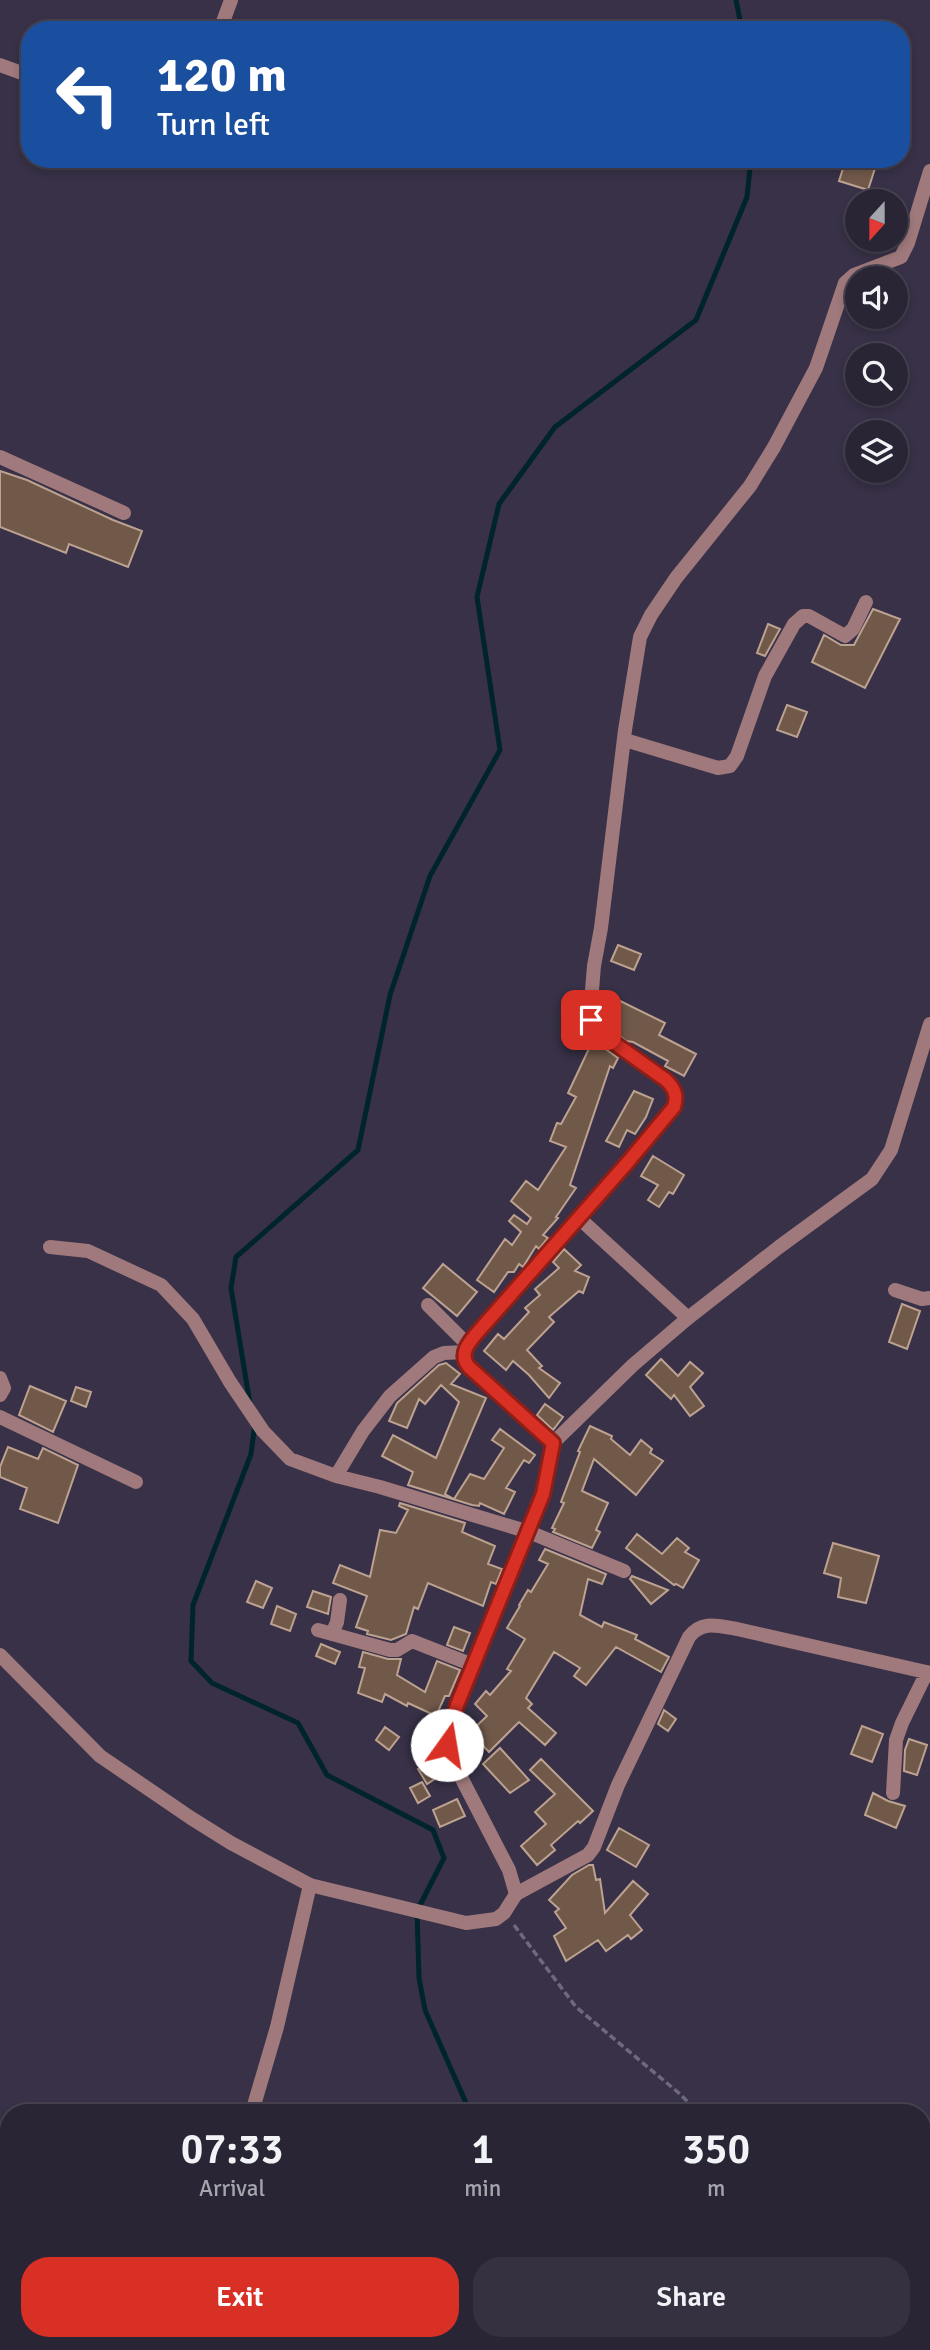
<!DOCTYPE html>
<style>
body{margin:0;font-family:Signika,sans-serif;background:#363141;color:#f1f3f6;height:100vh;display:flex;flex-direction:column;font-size:26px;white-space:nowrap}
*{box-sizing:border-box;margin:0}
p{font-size:23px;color:#a5a5ad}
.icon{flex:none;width:38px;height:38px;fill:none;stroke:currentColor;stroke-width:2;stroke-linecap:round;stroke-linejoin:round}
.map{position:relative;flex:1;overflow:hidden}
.details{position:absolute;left:0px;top:2104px;width:931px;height:247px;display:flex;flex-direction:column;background:#2a2535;border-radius:28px 28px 0 0;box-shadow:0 4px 10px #0003,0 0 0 2px #464250}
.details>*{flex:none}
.guide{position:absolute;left:21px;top:21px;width:889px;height:147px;border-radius:28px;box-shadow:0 4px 10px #0003,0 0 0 2px #464250;background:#1a4fa0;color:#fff;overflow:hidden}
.needle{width:46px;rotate:201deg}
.tools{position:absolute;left:845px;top:189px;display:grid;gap:14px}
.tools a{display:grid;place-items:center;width:63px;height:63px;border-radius:50%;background:#2a2535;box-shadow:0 4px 10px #0003,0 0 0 2px #464250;font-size:35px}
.pin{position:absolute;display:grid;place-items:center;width:60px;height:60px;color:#fff;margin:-30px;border-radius:14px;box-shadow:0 4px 10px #0006}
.me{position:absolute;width:77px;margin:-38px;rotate:13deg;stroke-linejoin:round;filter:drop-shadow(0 0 5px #0008)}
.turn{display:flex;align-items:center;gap:24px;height:147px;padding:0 21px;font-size:32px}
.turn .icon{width:91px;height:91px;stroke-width:2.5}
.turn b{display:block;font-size:49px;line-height:60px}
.eta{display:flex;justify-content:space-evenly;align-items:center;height:119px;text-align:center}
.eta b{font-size:42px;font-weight:600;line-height:49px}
.action{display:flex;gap:14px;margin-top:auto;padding:14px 21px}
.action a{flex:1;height:80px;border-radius:28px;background:#d93025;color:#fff;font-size:28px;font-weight:600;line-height:80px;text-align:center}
.action a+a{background:#363141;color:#f1f3f6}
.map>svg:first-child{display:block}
</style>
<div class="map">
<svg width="930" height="2350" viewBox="0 0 930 2350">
<rect width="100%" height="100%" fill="#383147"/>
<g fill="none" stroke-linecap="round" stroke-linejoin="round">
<!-- stream -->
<path stroke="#00242c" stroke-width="5" d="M736,0L742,30
M250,1404L231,1288L236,1257L358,1150L390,995L430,876L500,750L477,597L499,504L555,427L696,320L747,197L751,159
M255,1423L251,1454L193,1605L191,1661L212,1683L298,1723L327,1775L433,1830L444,1858L417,1911L419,1978L425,2010L470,2112
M348,2350L364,2342"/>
</g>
<!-- building -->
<path fill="#71594a" stroke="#bda291" stroke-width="2" d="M846,159H878L868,190L839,181Z
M0,471L27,480L113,520L142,531L128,567L69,544L66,553L0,527Z
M873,609L900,619L865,688L812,662L824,635L841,645H854Z
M768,624L780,629L765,656L757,653Z
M787,705L807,712L797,737L777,730Z
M618,945L641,954L634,970L611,961Z
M610,996L665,1023L659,1035L696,1054L684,1076L665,1066L668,1061L633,1042L626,1041L604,1024L601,1015Z
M593,1040L618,1058L613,1068L610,1066L570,1185L576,1188L556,1217L558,1218L543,1235L548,1238L539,1249L536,1246L523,1267L519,1264L514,1272H508L494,1292L477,1280L505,1239L512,1245L521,1232L509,1221L514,1215L527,1224L531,1218L511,1201L526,1181L538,1190L566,1147L550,1141L557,1123L561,1124L576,1097L568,1093Z
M634,1091L653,1099L646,1117L635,1134L627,1130L619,1147L606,1141Z
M653,1156L684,1175L673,1194L669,1192L659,1207L648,1200L658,1185L641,1176Z
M564,1249L581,1265L575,1271L589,1277L583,1293L579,1291L549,1317L554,1322L527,1350L542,1366L539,1368L560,1383L549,1398L529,1375L513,1361L506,1370L484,1351L498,1334L504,1339L529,1312L525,1308L540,1295L535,1289L559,1268L553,1262Z
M443,1264L477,1292L457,1316L423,1288Z
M902,1304L920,1311L907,1349L889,1342Z
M661,1359L678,1376L690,1362L703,1373L690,1387L704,1406L690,1416L674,1395L671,1399L646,1375Z
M446,1363L460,1374L451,1384L486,1398L445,1494L454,1499L470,1474L484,1479L504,1448L492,1440L500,1429L535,1455L529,1463L524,1460L506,1488L515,1492L504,1514L480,1503L479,1506L472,1505L408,1485L413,1472L382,1456L393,1435L436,1458L459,1402L441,1385L425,1404L419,1399L407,1428L389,1421L397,1403L439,1365Z
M30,1386L66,1401L53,1432L19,1415Z
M76,1387L91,1392L86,1407L71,1401Z
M545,1404L563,1417L553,1430L537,1415Z
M590,1426L612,1436L611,1439L630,1455L641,1440L652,1449L650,1453L663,1461L636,1495L594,1459L582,1491L608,1503L596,1530L600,1532L592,1548L553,1532L555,1529L552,1528L564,1503L561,1502L580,1452L578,1451Z
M8,1447L38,1459L43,1448L78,1465L58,1523L20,1509L27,1488L0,1477V1467Z
M400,1503L465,1523L462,1532L495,1546L488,1564L502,1569L496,1584L491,1582L483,1606L428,1583L418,1609L414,1607L406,1634L391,1640L367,1634L368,1631L356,1627L367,1596L333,1583L340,1565L370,1577L380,1530L396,1533L408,1510L399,1506Z
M637,1534L662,1554L677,1538L689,1548L685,1552L699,1560L683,1588L676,1584L674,1585L626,1548Z
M833,1543L879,1556L866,1603L838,1597L841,1578L824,1573Z
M545,1549L606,1574L602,1584L588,1579L580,1615L602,1627L604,1622L637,1635L635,1639L669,1657L661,1672L616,1647L586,1685L574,1676L580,1668L554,1652L526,1698L532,1704L528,1708L556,1733L545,1745L519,1722L489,1752L470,1732L487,1716L475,1704L486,1691L490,1695L511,1671L507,1669L525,1639L507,1628L520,1606L519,1605L528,1590L531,1592L548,1564L539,1560Z
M632,1576L668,1590L651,1604L630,1579Z
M256,1581L272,1588L263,1608L247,1602Z
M313,1591L331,1597L328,1614L307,1607Z
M277,1606L296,1614L290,1631L271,1624Z
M454,1627L470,1633L463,1651L447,1645Z
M321,1644L340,1652L335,1664L316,1656Z
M363,1652L388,1659H401L397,1675L425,1692L437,1661L460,1670L449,1696H445L436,1716L408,1703L407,1706L385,1694L382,1702L358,1693L365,1668L359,1667Z
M664,1710L676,1719L668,1731L658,1724Z
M862,1726L883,1734L872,1762L851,1754Z
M385,1727L399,1737L389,1750L376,1740Z
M909,1739L927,1745L917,1775L904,1771L905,1750Z
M500,1748L529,1780L510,1793L483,1764Z
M435,1758L444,1773L427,1784L418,1769Z
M541,1759L593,1811L580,1823L578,1821L551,1845L555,1850L537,1865L521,1846L546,1824L535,1812L555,1794L530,1770Z
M422,1782L430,1796L418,1803L410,1788Z
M873,1793L888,1801L905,1806L896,1828L865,1815Z
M457,1799L465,1816L440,1827L433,1810Z
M619,1828L649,1845L636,1867L607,1850Z
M589,1865H593L596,1880L600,1879L605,1913L633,1881L648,1894L630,1915L642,1930L631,1939L628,1935L606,1951L598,1940L566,1961L554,1936L566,1928L555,1912L559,1909L549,1900L572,1875Z"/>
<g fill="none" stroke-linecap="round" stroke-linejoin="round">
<!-- path -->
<path stroke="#6f697d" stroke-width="3.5" stroke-dasharray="7 3.5" stroke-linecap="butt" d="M514,1925L576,2007L680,2094L698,2112
M922,2307L930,2312"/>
<!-- minor -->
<path stroke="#9f797c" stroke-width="14" d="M220,30L231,0
M0,65L30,76
M0,457L124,513
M625,740L718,768L730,766L737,756L765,676L794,624L803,616H809L845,636L853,629L866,602
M579,1218L688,1318
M50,1247L88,1251L161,1285L193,1319L230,1382L263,1431L290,1459L336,1476L380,1487L529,1532L624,1571
M895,1290L922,1299L930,1298
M428,1305L468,1345
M0,1378L4,1388L0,1395
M0,1417L136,1482
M553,1443L469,1367L464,1357L472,1340L628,1162L673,1107L676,1101L674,1088L596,1030L590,1014L594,966L601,928L625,730L640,637L651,615L676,578L750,486L774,447L816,368L845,283L854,275L901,257L908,243L930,171
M336,1476L363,1431L390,1396L434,1357L444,1353L465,1352
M318,1630L390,1650H397L412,1641L473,1665
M332,1634L337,1622L340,1600
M893,1793L896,1740L902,1723L927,1672
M516,1894L588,1855L594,1847L618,1785L689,1637C702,1620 718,1626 737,1629L930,1673
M252,2112L277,2027L310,1885
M106,2350L112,2342"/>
<!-- tertiary -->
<path stroke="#9f797c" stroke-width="14" d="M0,1655L100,1756L191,1818L231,1843L310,1885L466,1923L496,1919L504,1913L516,1894L509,1870L449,1754L448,1735L457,1705L543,1494L553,1443L633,1365L688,1318L779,1247L872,1179L891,1150L930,1024"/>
</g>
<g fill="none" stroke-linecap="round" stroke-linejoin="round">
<defs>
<path id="route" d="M447,1745L448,1735L457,1705L543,1494L553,1443L469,1367C456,1352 474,1337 484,1325L628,1162L674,1107C678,1095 674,1088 666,1080L596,1030L591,1020"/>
</defs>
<!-- route casing -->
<use href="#route" stroke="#8d1f18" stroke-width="18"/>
<!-- route -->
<use href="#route" stroke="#d93025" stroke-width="12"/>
</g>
</svg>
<div class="tools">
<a><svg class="needle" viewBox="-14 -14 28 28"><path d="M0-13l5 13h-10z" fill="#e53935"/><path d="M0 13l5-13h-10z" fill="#a5a5ad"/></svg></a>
<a><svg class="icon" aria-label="sound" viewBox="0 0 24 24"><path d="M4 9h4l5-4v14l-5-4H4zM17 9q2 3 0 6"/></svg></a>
<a><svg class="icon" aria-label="search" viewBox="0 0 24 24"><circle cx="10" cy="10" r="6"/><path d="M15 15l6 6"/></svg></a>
<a><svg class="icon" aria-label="layers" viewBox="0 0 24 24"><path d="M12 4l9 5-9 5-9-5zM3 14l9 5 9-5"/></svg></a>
</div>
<div class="pin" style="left:591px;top:1020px;background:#d93025"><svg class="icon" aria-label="arrive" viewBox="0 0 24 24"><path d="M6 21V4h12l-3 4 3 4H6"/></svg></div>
<svg class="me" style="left:447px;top:1745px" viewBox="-20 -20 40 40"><circle r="19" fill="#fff"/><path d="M0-13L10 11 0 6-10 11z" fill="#d93025"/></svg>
<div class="guide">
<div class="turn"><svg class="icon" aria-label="left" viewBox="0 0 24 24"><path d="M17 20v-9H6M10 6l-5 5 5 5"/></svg><div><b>120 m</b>Turn left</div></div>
</div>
<section class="details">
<div class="eta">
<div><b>07:33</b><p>Arrival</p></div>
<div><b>1</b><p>min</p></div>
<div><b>350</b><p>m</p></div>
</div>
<div class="action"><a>Exit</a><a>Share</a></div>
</section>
</div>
